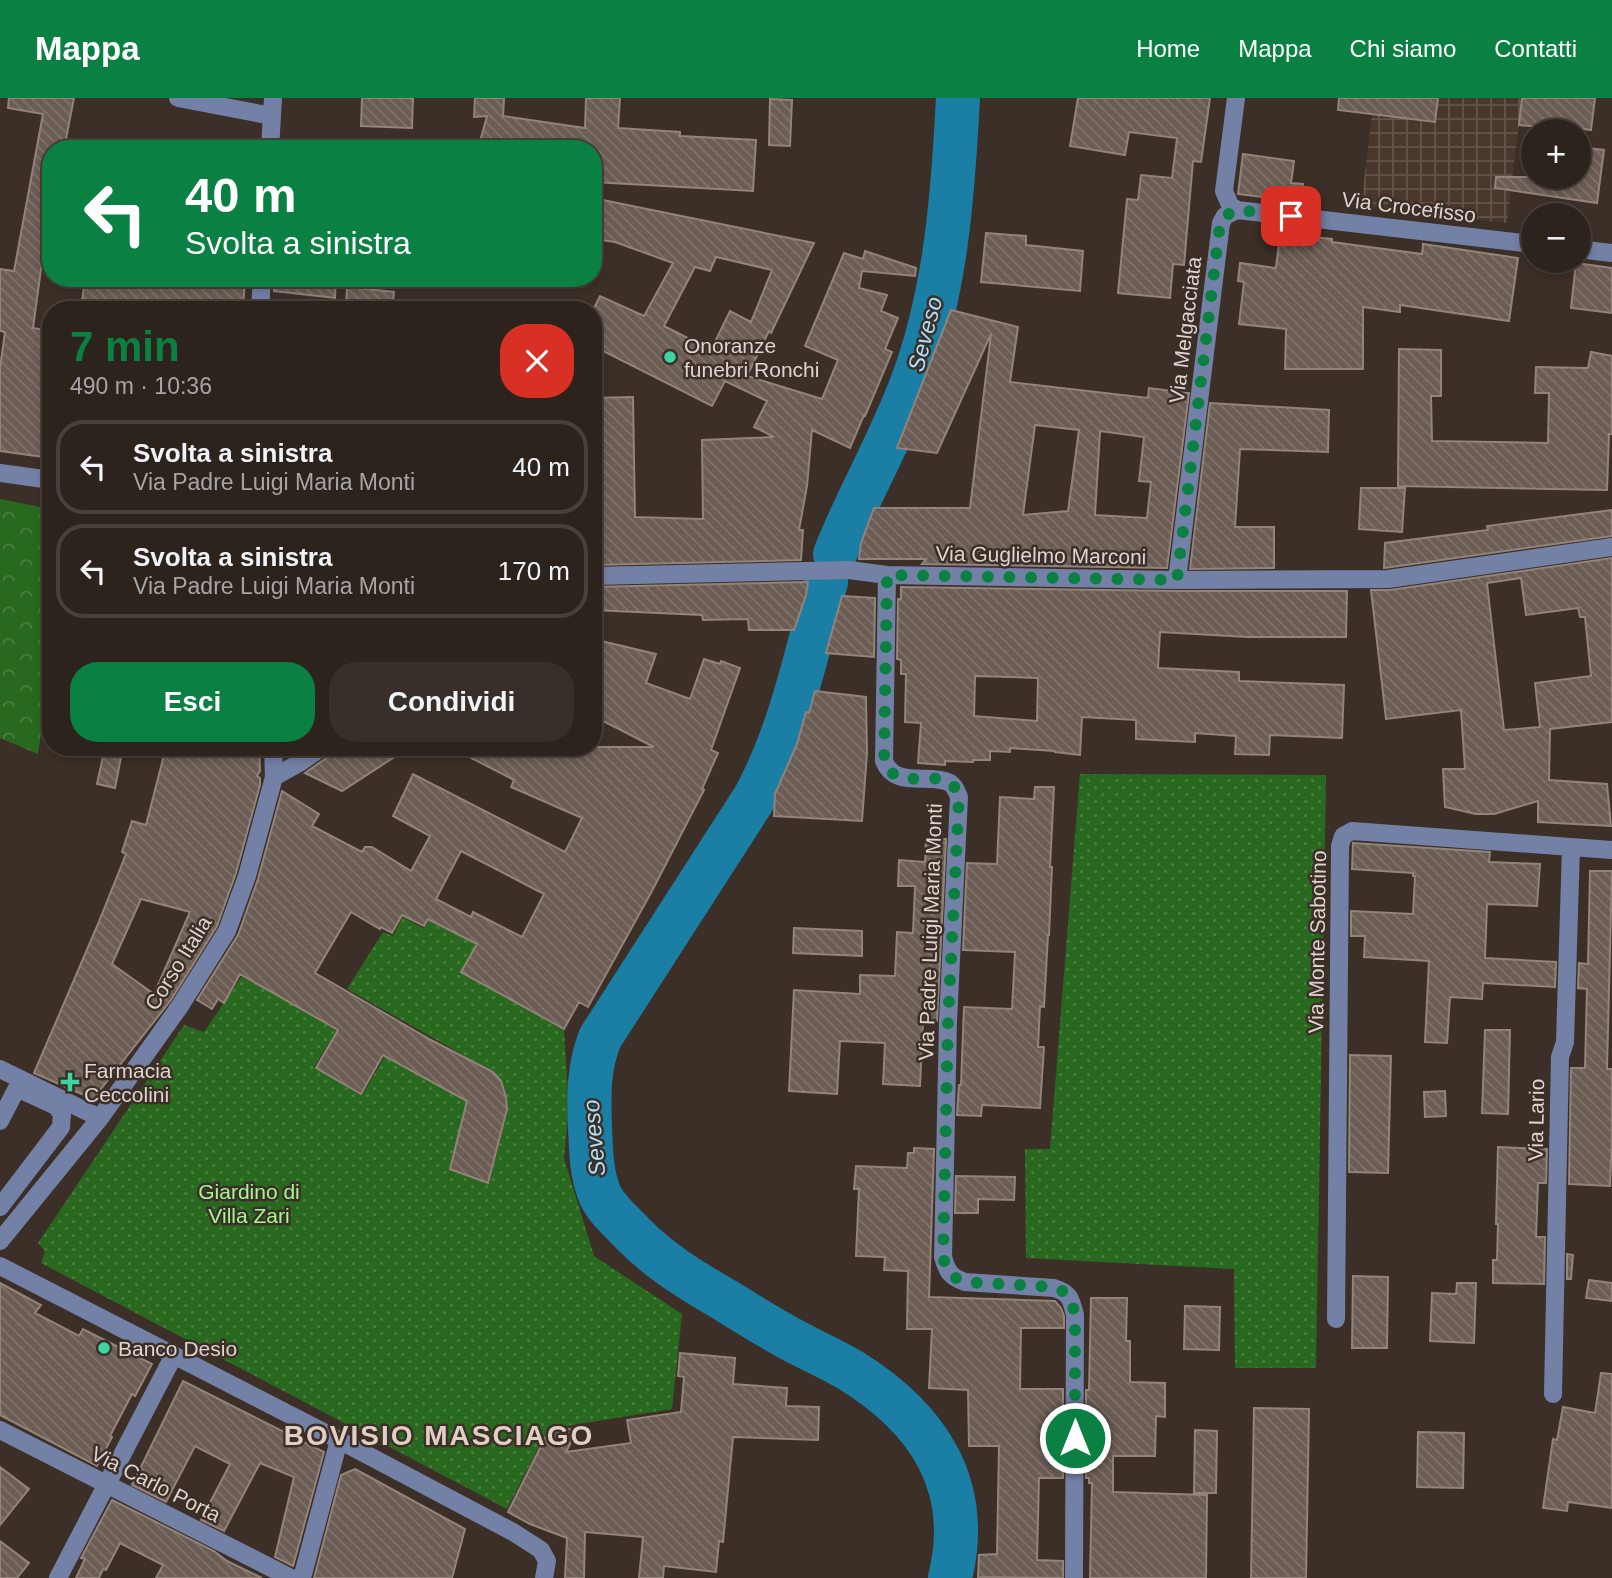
<!DOCTYPE html>
<html lang="it">
<meta charset="utf-8">
<style>
body{margin:0;font-family:Arial,sans-serif;background:#392f2a;color:#f1f3f6;height:100vh;display:flex;flex-direction:column;font-size:26px;white-space:nowrap}
*{box-sizing:border-box;margin:0}
p{font-size:23px;color:#a7a4a4}
.icon{flex:none;width:38px;height:38px;fill:none;stroke:currentColor;stroke-width:2;stroke-linecap:round;stroke-linejoin:round}
.map{position:relative;flex:1;overflow:hidden}
.details{position:absolute;left:42px;top:203px;width:560px;height:455px;display:flex;flex-direction:column;background:#2d231d;border-radius:28px;box-shadow:0 4px 10px #0003,0 0 0 2px #48403b}
.details>*{flex:none}
.top-card{position:absolute;left:42px;top:42px;width:560px;height:147px;border-radius:28px;box-shadow:0 4px 10px #0003,0 0 0 2px #48403b;background:#0b8043;color:#fff;overflow:hidden}
.tools{position:absolute;left:1521px;top:21px;display:grid;gap:14px}
.tools a{display:grid;place-items:center;width:70px;height:70px;border-radius:50%;background:#2d231d;box-shadow:0 4px 10px #0003,0 0 0 2px #48403b;font-size:35px}
.pin{position:absolute;display:grid;place-items:center;width:60px;height:60px;color:#fff;margin:-30px;border-radius:14px;box-shadow:0 4px 10px #0006}
.me{position:absolute;width:77px;margin:-38px;rotate:0deg;stroke-linejoin:round;filter:drop-shadow(0 0 5px #0008)}
.turn{display:flex;align-items:center;gap:24px;height:147px;padding:0 28px;font-size:32px}
.turn .icon{width:91px;height:91px;stroke-width:2.5}
.turn b{display:block;font-size:49px;line-height:60px}
.round{display:grid;place-items:center;flex:none;width:74px;height:74px;border-radius:28px;background:#392f2a}
.headline{display:flex;align-items:center;justify-content:space-between;height:119px;padding:0 28px}
h1{font-size:42px;font-weight:700;line-height:52px;color:#0b8043}
.action{display:flex;gap:14px;margin-top:auto;padding:14px 28px}
.action a{flex:1;height:80px;border-radius:28px;background:#0b8043;color:#fff;font-size:28px;font-weight:700;line-height:80px;text-align:center}
.action a+a{background:#392f2a;color:#f1f3f6}
ul{padding:0;list-style:none}
li{display:flex;align-items:center;gap:21px;height:94px;margin:0 14px 10px;padding:0 14px;border:4px solid #48403b;border-radius:28px}
li div{flex:1}
li b{display:block;font-size:26px}
li em{font-style:normal}
header{display:flex;align-items:center;gap:42px;box-sizing:border-box;height:98px;padding:0 35px;background:#0b8043;color:#fff}
header strong{font-size:33px}
nav{display:flex;gap:38px;margin-inline-start:auto;font-size:24px}
.map>svg:first-child{display:block}
</style>
<header>
<strong>Mappa</strong>
<nav><a>Home</a><a>Mappa</a><a>Chi siamo</a><a>Contatti</a></nav>
</header>
<div class="map">
<svg width="1612" height="1480" viewBox="0 0 1612 1480">
<defs>
<pattern id="industrial-grid" width="8" height="8" patternUnits="userSpaceOnUse" patternTransform="scale(1.75)"><rect width="8" height="8" fill="#4a372c"/><path d="M0 4h8M4 0v8" fill="none" stroke="#64534a"/></pattern>
<pattern id="grass-dots" width="8" height="8" patternUnits="userSpaceOnUse" patternTransform="scale(1.75)"><rect width="8" height="8" fill="#29691f"/><path d="M2 2h.1M6 6h.1" fill="none" stroke="#487e3e" stroke-width="1.8" stroke-linecap="round"/></pattern>
<pattern id="park-crowns" width="20" height="18" patternUnits="userSpaceOnUse" patternTransform="scale(1.75)"><rect width="20" height="18" fill="#29691f"/><path d="M2 6a3 3 0 1 1 6 0M12 15a3 3 0 1 1 6 0" fill="none" stroke="#487e3e"/></pattern>
<pattern id="building-back-hatch" width="6" height="6" patternUnits="userSpaceOnUse" patternTransform="scale(1.75)"><rect width="6" height="6" fill="#6b5d54"/><path d="M-1 5l2 2M0 0l6 6M5-1l2 2" fill="none" stroke="#80736c"/></pattern>
</defs>
<rect width="100%" height="100%" fill="#3c2f27"/>
<!-- industrial -->
<path fill="url(#industrial-grid)" d="M1374,0H1522L1507,125L1361,108Z"/>
<!-- grass -->
<path fill="url(#grass-dots)" d="M1080,676L1326,677L1316,1270H1235L1234,1171L1026,1160L1025,1051H1050Z
M403,819L424,831L429,822L477,846L461,875L564,932L569,1010L564,1060L594,1158L682,1216L672,1311L548,1331L507,1411L41,1165L45,1153L38,1145L184,927L204,934L242,878L337,932L314,969L362,997L385,958L467,1004L449,1071L489,1085L508,1011C507,994 505,986 493,974L347,891L383,834L393,838Z"/>
<!-- park -->
<path fill="url(#park-crowns)" d="M0,401L51,411V572L38,656L0,640Z"/>
<g fill="none" stroke-linecap="round" stroke-linejoin="round">
<!-- river -->
<path stroke="#1b7ea4" stroke-width="44" d="M835,456C858,398 890,344 912,285C946,194 953,96 958,0
M826,484C806,556 791,632 755,699L600,940C588,971 589,996 590,1029C591,1052 591,1075 600,1097C607,1112 623,1125 634,1137C661,1164 692,1183 725,1202C749,1217 773,1232 798,1245C815,1254 833,1262 850,1272C928,1320 973,1387 950,1480"/>
</g>
<!-- building -->
<path fill="url(#building-back-hatch)" stroke="#93837a" stroke-width="2" fill-rule="evenodd" d="M9,0H74L64,51H51V121L41,171L33,230L51,233V281L46,308L51,309V360L0,353V270L5,234L0,233V171L14,173L43,16L8,10Z
M362,0H413L412,30L361,28Z
M475,0H504L503,18L585,30L586,0H620L618,30L680,34V38L756,42L753,93L593,84V51H478L487,18L474,19Z
M1078,0H1210L1201,64L1193,63L1184,167L1173,166L1170,200L1118,195L1127,101L1138,102L1141,77L1172,80L1177,40L1129,34L1125,57L1070,48Z
M1339,0H1438L1435,24L1338,12Z
M1522,0H1595L1591,32L1542,25L1541,29L1519,27Z
M770,1L792,2L790,48L769,47Z
M1578,49L1604,52L1597,105L1495,90L1496,79H1578Z
M1243,56L1294,63L1291,85L1303,86L1301,104L1238,96Z
M593,100L814,145L771,235L769,233L747,278L822,301L838,262L805,248L844,155L863,161L865,153L916,170L915,178L862,173L859,190L887,197L881,213L898,220L885,251L892,254L865,318L864,317L850,350L812,332L807,388L799,432H803L801,462L593,467V300L633,299L635,419L703,421L702,342L774,339L754,329L767,303L725,283L712,308L593,248V212L600,198L644,218L673,165L615,144L593,141ZM716,159L772,172L751,224L730,213L711,252L664,228L695,169L710,173Z
M986,135L1026,138V147L1083,153L1080,193L981,184Z
M1280,136L1332,141V144L1422,156L1423,146L1518,160L1509,223L1400,207V214L1363,209V271H1285L1286,231L1239,226L1244,184L1238,183L1240,165L1276,170Z
M1576,165L1612,170V215L1571,210Z
M85,180H245L243,212H81Z
M274,180H336L335,200L274,193Z
M347,189L394,194L392,212H346Z
M951,212L1018,229L1010,284L1148,300L1149,290L1189,295L1167,470L922,466L926,461H859L861,445L874,410H970L991,236L937,355L897,350ZM1035,327L1079,332L1068,413L1023,417ZM1100,333L1144,339L1139,383L1151,384L1147,420L1095,417Z
M1399,251L1441,252V298H1431L1432,343L1548,345L1549,295H1535L1536,269L1588,270L1591,254L1612,258V336H1609L1607,392L1398,388Z
M1210,305L1329,312L1328,354L1240,351L1235,429H1274V470L1190,471Z
M1361,390H1405L1402,434L1359,431Z
M1612,412V438L1384,470L1385,445L1488,432L1487,428Z
M1612,460V624L1550,631L1549,682L1607,686L1611,728L1538,724V703L1494,716H1476L1445,709L1443,671H1465L1461,612L1386,621L1371,492H1390ZM1521,480L1526,517L1578,510L1580,519H1585L1591,578L1535,585L1540,629L1504,632L1487,485Z
M808,484L806,497L794,532H749L748,521L703,522L702,517L593,512V489Z
M901,489L1177,493H1347L1346,539H1248L1160,534L1158,570L1239,574V583L1344,587L1342,640L1270,637L1269,657L1235,656L1236,638L1195,635V644L1136,641V622L1082,619L1080,657L1055,654V653L1010,650V654L990,653V662H973V664L945,663V667L918,665L921,625L905,624L906,576H901V562L897,561L898,501H901ZM975,578L1038,580L1037,623L974,618Z
M842,498L875,500L874,559L826,555Z
M593,541L656,556L646,585L690,601L704,561L720,566L721,563L740,570L711,652L718,655L702,691L704,692L652,793L588,909L579,904L564,931L461,874L477,846L428,821L424,828L402,817L392,835L381,829L380,831L351,814L315,875L431,942L493,974L501,983L506,999L507,1011L488,1085L450,1071L467,1003L383,957L361,996L316,970L338,932L240,876L224,905L218,901L212,911L197,902L238,837L258,781L282,693L319,716L312,728L362,754L365,749H372L411,773L430,738L393,718L413,676L565,754L582,720L511,689L514,682L450,649H654L593,618ZM461,753L544,796L522,839L473,814L471,819L436,801Z
M815,593L866,599L867,655L862,723L774,718L775,696L797,646L806,614L809,615Z
M105,649H123L115,690L97,686Z
M166,649H259L260,673L257,678L260,680V687L236,775L217,828L171,902L93,1001L34,975L98,826L126,756L122,754L132,723L146,727ZM141,801L190,814L154,896L112,866Z
M335,649H410L342,693L305,675L329,658Z
M1035,689H1054L1050,769H1052L1049,837H1048L1044,909L1040,908L1038,949H1044L1040,1010L982,1007L981,1018L957,1017L959,987H961L964,909L1012,911L1015,854L963,852L967,765L997,766L1000,699L1034,701Z
M926,741H946L937,923H923L920,988L883,986L885,945L840,943L837,996L789,993L794,892L860,896V877L895,878L897,834L913,835L915,788H898L899,762L925,764Z
M1353,745L1490,754L1489,764L1540,766L1537,808L1487,806L1485,860L1556,864L1555,889L1483,885L1482,901L1450,899L1447,945L1425,944L1429,863L1364,859L1365,838H1351V813L1413,816L1415,778H1413V775L1352,771Z
M1590,773H1612L1607,971H1612V1039L1610,1088L1569,1086L1571,970H1585L1587,891L1578,890L1579,865L1588,866Z
M794,830L862,833V858L793,855Z
M1485,932H1510L1508,1016L1482,1015Z
M1350,957L1391,958L1388,1075L1349,1074Z
M1445,993L1446,1018L1425,1019L1424,994Z
M1498,1049L1547,1051L1546,1085H1538L1536,1139H1545L1544,1186L1493,1185V1162H1497L1498,1126H1496Z
M914,1050L934,1051L929,1199L1055,1203L1061,1210L1064,1218V1230H1021L1020,1291H1063V1380H1039L1037,1462L1063,1463V1480L978,1479L979,1457L997,1456L999,1348H969L968,1292L929,1290L932,1231H907L908,1173L884,1172L885,1159L856,1158L859,1091H854L856,1068L907,1070L908,1055H914Z
M956,1078L1015,1079L1014,1102L978,1101V1115H955Z
M1567,1156L1573,1157L1571,1181H1567Z
M1353,1178L1388,1179L1387,1250H1352Z
M1589,1182L1612,1185V1203L1586,1200Z
M0,1185L41,1207L35,1215L79,1238L83,1231L152,1266L135,1298L132,1296L110,1338L112,1339L97,1368L0,1317Z
M1457,1185H1476L1474,1245L1430,1243L1432,1195L1456,1196Z
M1091,1200H1127L1126,1243H1130V1284L1165,1285V1319L1156,1318L1155,1358H1113V1394L1207,1397L1206,1480H1090L1092,1385H1089V1380H1086V1292H1089Z
M1185,1208L1220,1209L1219,1252L1184,1251Z
M680,1255L735,1260L733,1286L787,1290L786,1308L819,1309L818,1342L733,1339L723,1444L719,1443L716,1474L664,1468L663,1480H639L643,1439L585,1434L584,1480H565L567,1440L530,1426L508,1414L548,1334L578,1330L566,1354L631,1345L627,1322L681,1314L684,1279L678,1278Z
M1601,1275L1612,1276V1410L1568,1404L1567,1413L1543,1410L1553,1341L1557,1342L1563,1309L1595,1315Z
M183,1283L324,1354L293,1468L275,1459L294,1379L260,1365L224,1433L201,1422L230,1366L195,1348L166,1404L132,1387Z
M1254,1310L1309,1311L1306,1480H1251Z
M1195,1332L1217,1333L1216,1395H1194Z
M1418,1334L1464,1335L1463,1390L1417,1389Z
M0,1369L29,1391L0,1427Z
M355,1371L465,1431L452,1480H314L341,1377Z
M112,1402L214,1453L227,1463L262,1480H156L163,1467L120,1445L106,1472L103,1471L99,1480H76L85,1461L81,1460Z
M0,1443L29,1465L17,1480H0Z"/>
<g fill="none" stroke-linecap="round" stroke-linejoin="round">
<!-- minor -->
<path stroke="#7481a6" stroke-width="18" d="M178,0L272,18
M1236,0L1224,93L1230,107L1237,112
M270,51L273,0
M1237,112L1533,146
M1578,151L1612,155
M260,212L262,180
M0,375L51,382
M887,477L884,663C892,684 913,680 933,681C938,682 945,682 950,685C955,688 957,694 959,699L948,923L943,1159C947,1173 950,1179 965,1184L1054,1190C1070,1195 1071,1201 1075,1217L1074,1480
M593,478L849,472L887,477L1177,482L1388,481L1612,449
M1177,482L1221,125L1225,118L1237,112
M274,679L301,664L322,649
M0,971L100,1020
M0,1023L17,990L56,1008L62,1016L61,1029L0,1109
M0,1143L100,1020L180,908L227,833L247,778L274,679L273,649
M0,1168L339,1342L513,1434L541,1452L547,1463L544,1480
M1336,1221L1340,748L1343,738L1352,733L1612,752
M1553,1296L1560,959L1565,944L1571,749
M0,1332L291,1480
M58,1480L174,1257
M302,1480L339,1342"/>
</g>
<g fill="none" stroke-linecap="round" stroke-linejoin="round">
<!-- route -->
<path stroke="#0b8043" stroke-width="12" stroke-dasharray="0 21.6" d="M1075,1340V1217C1071,1201 1070,1195 1054,1189L965,1184C950,1179 947,1173 943,1159L948,923L959,699C957,694 955,688 950,685C929,672 896,694 884,663L887,477L1177,482L1220,125L1225,118L1237,112L1291,118"/>
</g>
<!-- markers -->
<g fill="#3dd4a3" stroke="#3c2f27" stroke-width="2.5">
<circle cx="670" cy="259" r="7"/>
<path d="M66.5 973.5h7v7h7v7h-7v7h-7v-7h-7v-7h7z"/>
<circle cx="104" cy="1250" r="7"/>
</g>
<g text-anchor="middle" dominant-baseline="central" stroke-width="5" stroke-linejoin="round" paint-order="stroke">
<!-- street labels -->
<g font-size="21" fill="#ded5d0" stroke="#3c2f27">
<text transform="translate(1409 109) rotate(7)">Via Crocefisso</text>
<text transform="translate(1185 232) rotate(-83)">Via Melgacciata</text>
<text transform="translate(1041 457) rotate(1)">Via Guglielmo Marconi</text>
<text transform="translate(930 834) rotate(-88)">Via Padre Luigi Maria Monti</text>
<text transform="translate(1317 844) rotate(-89)">Via Monte Sabotino</text>
<text transform="translate(178 865) rotate(-58)">Corso Italia</text>
<text transform="translate(1536 1022) rotate(-89)">Via Lario</text>
<text transform="translate(156 1386) rotate(27)">Via Carlo Porta</text>
</g>
<!-- poi labels -->
<g font-size="21" fill="#ded5d0" stroke="#3c2f27" text-anchor="start">
<text x="684" y="247">Onoranze<tspan x="684" dy="24">funebri Ronchi</tspan></text>
<text x="84" y="972">Farmacia<tspan x="84" dy="24">Ceccolini</tspan></text>
<text x="118" y="1250">Banco Desio</text>
</g>
<!-- park labels -->
<g font-size="21" fill="#a0f892" stroke="#3c2f27">
<text x="249" y="1093">Giardino di<tspan x="249" dy="24">Villa Zari</tspan></text>
</g>
<!-- water labels -->
<g font-size="23" font-style="italic" fill="#ade0fa" stroke="#3c2f27">
<text transform="translate(925 236) rotate(-75)">Seveso</text>
<text transform="translate(594 1040) rotate(-95)">Seveso</text>
</g>
<!-- district labels -->
<g font-size="28" font-weight="bold" letter-spacing="2" fill="#e1cfc6" stroke="#3c2f27">
<text x="439" y="1337">BOVISIO MASCIAGO</text>
</g>
</g>
</svg>
<div class="tools">
<a>+</a>
<a>−</a>
</div>
<div class="pin" style="left:1291px;top:118px;background:#d93025"><svg class="icon" aria-label="arrive" viewBox="0 0 24 24"><path d="M6 21V4h12l-3 4 3 4H6"/></svg></div>
<svg class="me" style="left:1075px;top:1340px" viewBox="-20 -20 40 40"><circle r="17" fill="#0b8043" stroke="#fff" stroke-width="3"/><path d="M0-11L8 9 0 5-8 9z" fill="#fff"/></svg>
<div class="top-card">
<div class="turn"><svg class="icon" aria-label="left" viewBox="0 0 24 24"><path d="M17 20v-9H6M10 6l-5 5 5 5"/></svg><div><b>40 m</b>Svolta a sinistra</div></div>
</div>
<section class="details">
<div class="headline"><div><h1>7 min</h1><p>490 m · 10:36</p></div><a class="round" style="background:#d93025;color:#fff"><svg class="icon" aria-label="close" viewBox="0 0 24 24"><path d="M6 6l12 12M18 6L6 18"/></svg></a></div>
<ul>
<li><svg class="icon" aria-label="left" viewBox="0 0 24 24"><path d="M17 20v-9H6M10 6l-5 5 5 5"/></svg><div><b>Svolta a sinistra</b><p>Via Padre Luigi Maria Monti</p></div><em>40 m</em></li>
<li><svg class="icon" aria-label="left" viewBox="0 0 24 24"><path d="M17 20v-9H6M10 6l-5 5 5 5"/></svg><div><b>Svolta a sinistra</b><p>Via Padre Luigi Maria Monti</p></div><em>170 m</em></li>
</ul>
<div class="action"><a>Esci</a><a>Condividi</a></div>
</section>
</div>
